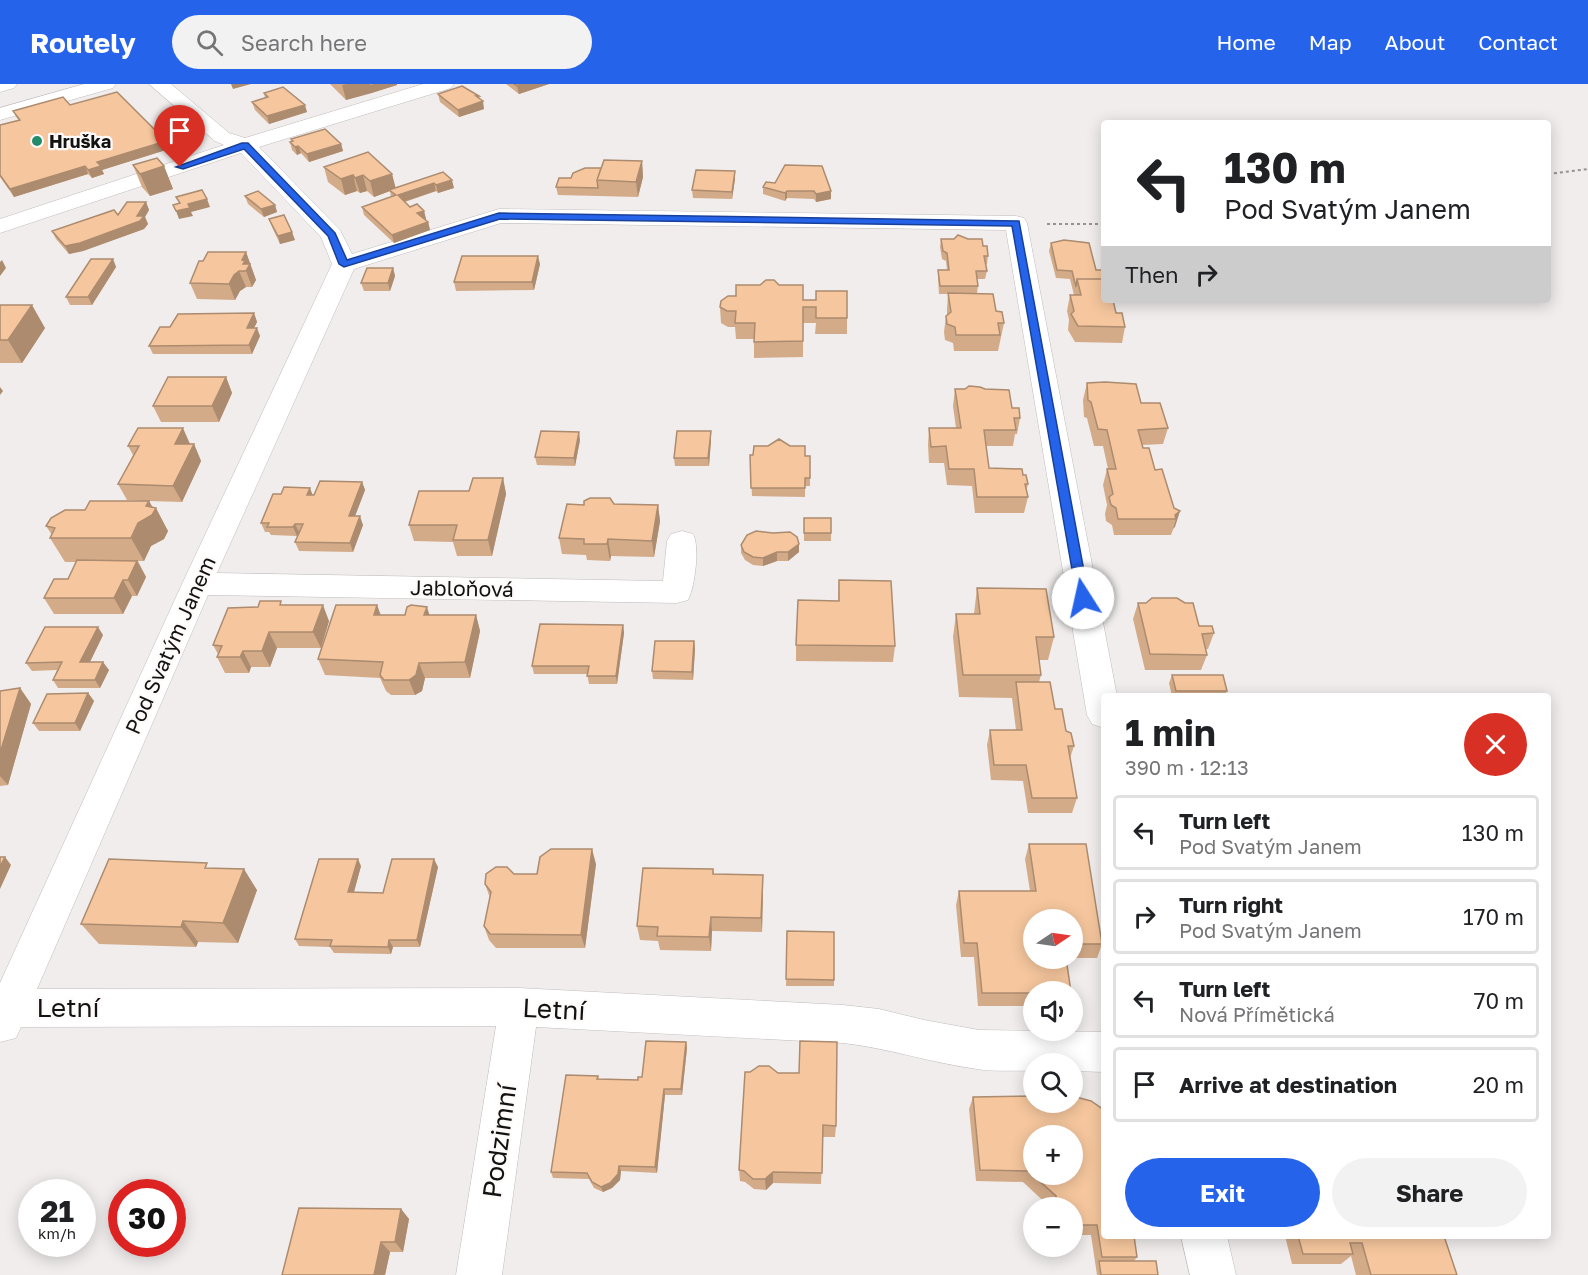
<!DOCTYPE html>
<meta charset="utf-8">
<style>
body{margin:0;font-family:"Golos Text",sans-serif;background:#f2f2f2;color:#202124;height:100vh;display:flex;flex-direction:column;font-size:22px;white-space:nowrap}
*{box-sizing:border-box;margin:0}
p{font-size:20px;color:#757577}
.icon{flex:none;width:33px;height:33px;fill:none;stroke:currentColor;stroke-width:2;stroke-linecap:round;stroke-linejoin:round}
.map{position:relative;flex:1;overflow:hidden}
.details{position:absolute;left:1101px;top:609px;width:450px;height:546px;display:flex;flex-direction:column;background:#fff;border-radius:6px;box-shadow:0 3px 15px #0003}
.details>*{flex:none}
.hud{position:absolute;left:1101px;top:36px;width:450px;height:183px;border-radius:6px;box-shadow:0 3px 15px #0003;background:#fff;color:#202124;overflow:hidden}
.needle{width:39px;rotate:77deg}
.buttons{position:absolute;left:1023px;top:825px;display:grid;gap:12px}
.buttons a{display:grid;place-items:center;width:60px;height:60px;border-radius:50%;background:#fff;box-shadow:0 3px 15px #0003;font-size:30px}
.speed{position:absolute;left:18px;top:1095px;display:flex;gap:12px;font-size:30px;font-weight:700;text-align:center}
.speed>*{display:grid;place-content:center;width:78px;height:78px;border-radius:50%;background:#fff;box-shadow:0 3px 15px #0003;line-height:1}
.speed small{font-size:15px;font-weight:400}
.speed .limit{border:9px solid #d22;background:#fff;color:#111}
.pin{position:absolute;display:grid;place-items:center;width:51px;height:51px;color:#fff;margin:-62px -26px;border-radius:50% 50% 50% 0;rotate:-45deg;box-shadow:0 0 6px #0007}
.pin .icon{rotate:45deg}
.me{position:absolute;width:66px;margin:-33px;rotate:350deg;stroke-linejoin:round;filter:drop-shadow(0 0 4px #0008)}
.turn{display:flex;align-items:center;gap:21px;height:126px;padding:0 24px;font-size:27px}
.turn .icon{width:78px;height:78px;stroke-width:2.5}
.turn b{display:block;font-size:42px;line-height:51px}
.then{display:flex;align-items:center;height:57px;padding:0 24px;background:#0003;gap:12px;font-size:22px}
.round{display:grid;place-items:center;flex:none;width:63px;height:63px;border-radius:32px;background:#f2f2f2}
.headline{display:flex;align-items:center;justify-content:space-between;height:102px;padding:0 24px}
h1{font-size:36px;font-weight:700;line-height:45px}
.action{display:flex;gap:12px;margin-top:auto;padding:12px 24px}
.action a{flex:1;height:69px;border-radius:36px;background:#2563eb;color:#fff;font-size:24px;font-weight:700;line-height:69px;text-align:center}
.action a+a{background:#f2f2f2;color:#202124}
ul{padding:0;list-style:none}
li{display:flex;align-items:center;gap:18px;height:75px;margin:0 12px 9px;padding:0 12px;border:3px solid #e0e0e0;border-radius:6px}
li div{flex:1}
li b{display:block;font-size:22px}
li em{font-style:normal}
header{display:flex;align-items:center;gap:36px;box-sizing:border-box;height:84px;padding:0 30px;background:#2563eb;color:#fff}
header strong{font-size:28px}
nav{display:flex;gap:33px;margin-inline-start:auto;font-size:21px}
.search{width:420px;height:54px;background:#f2f2f2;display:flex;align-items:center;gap:15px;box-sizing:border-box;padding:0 21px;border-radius:33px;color:#757577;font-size:22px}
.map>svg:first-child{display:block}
</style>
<header>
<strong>Routely</strong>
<div class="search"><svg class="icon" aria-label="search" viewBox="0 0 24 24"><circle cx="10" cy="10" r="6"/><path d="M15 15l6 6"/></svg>Search here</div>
<nav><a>Home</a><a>Map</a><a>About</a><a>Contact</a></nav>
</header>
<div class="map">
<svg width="1588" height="1191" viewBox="0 0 1588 1191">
<rect width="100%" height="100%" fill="#f0edec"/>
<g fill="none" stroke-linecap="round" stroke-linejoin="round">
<defs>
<path id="minor" d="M0,0H17L14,4L0,8Z
M84,0H116L113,4L0,36V24Z
M149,0H171L229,49L245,54L423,0H454L451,4L259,63L340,146L352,170L499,125L1016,132L1024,134L1027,139L1117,612H1104V644L1092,640L1087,631L1006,146L501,139L354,185L217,489L663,497L667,457L671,450L682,447L693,450C700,462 695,503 688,516L677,519L208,511L37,905L519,904L843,921L879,925L924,936L979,946L1104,948V988L1072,987V980H1034V987C1015,986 995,988 977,985C932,979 888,964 843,959L536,943L502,1191H456L496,942L21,943L16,954L0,958V899L182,500L332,180L321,153L241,69L0,149V135L224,61L215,57Z
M1181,1152H1227L1236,1191H1190Z"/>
</defs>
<!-- minor casing -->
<use href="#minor" stroke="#c0bcbb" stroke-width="1"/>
<!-- path -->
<path stroke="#959392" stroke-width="2" stroke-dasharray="3 3" stroke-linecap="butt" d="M1548,90L1588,85
M1047,140H1104"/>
<!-- minor -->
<use href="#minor" fill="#fff" fill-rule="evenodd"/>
</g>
<!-- wall -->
<path fill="#d4ab88" d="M330,0H397V1L346,16Z
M506,0H549L519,10Z
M264,9L307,28L269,40L255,26L252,18L265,14Z
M438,10L479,15L484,25L459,33L440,18Z
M70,21L169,65L102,86L104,90L92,94L88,90L14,113L0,93V41L18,36L13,27Z
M291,55L341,60L343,67L309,78L301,69L297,71L292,66L290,58H292Z
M642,77L643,93L638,113L558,111L556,103L571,94L601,84Z
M133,81L164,82L173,105L150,112L142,103Z
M324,83L392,90L395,104L443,88L454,104L438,109L436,107L405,118L410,123L424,127L426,135H424L428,138L430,146L394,159L364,131L362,123L391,113L390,107L374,113L367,107L360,109L357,107L345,111L328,98Z
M735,95L732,115L693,114L692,106Z
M763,103L831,107V115L816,118L814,115L787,114L785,117L763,110Z
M245,112L275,121L277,128L264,133L248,120Z
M146,118L149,126L145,133L148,140L144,145L83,167L69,170L56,155L52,147L118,131Z
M269,135L295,156L280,160L272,143Z
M941,155L983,162L988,172L987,180L985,181L987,187L985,195H977L978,202L977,209L996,227L1004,239L998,267H954L953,259L945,256L944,248L946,232L947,231V225L948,210H939L938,194V186H947L946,177L942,175L940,163Z
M1051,159L1096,186L1104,194L1116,229L1125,243L1122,259L1075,258L1068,246L1069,236L1067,227L1070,211H1074L1070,195L1056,194L1049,167Z
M246,168L256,196L252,203H246L240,207L235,216L197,215L190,199L203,177Z
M113,175L116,183L92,221H70L66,213Z
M540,180L534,206L456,207L454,198Z
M393,184L395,192L390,207H364L361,199Z
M760,201H779L803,216L847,234V250H815L816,239H803V273L754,274V255H736L735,243H728L721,239L720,223L736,212Z
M0,221L45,244L22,279H0Z
M254,229L257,238L254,244L260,252L252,270H153L149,262L170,243Z
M226,293L232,309L219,338H161L153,322Z
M1087,299L1141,319L1168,344L1163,360L1142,361L1174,424L1180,427L1171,451H1114L1112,441L1106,437L1105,430L1107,421L1103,401L1107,385H1108L1103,362H1094L1087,334L1084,333L1083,316Z
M955,305L1012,324L1020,334L1017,350H1015L1013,362H986L989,384L1023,391L1028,400L1026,408L1028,413L1024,429H975L972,402L947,401L944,379H929L928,361L929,344H956L953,322Z
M580,356L575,382L537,381L535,373Z
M711,356L709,382H675L674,374Z
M194,360L201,377L182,418L149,417L168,447L164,455L151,462L144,477H138L146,493L137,512H132L123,530H54L44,514L68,495L77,478H65L50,454L52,451L46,442L85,426L145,417L127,416L118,400L133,371L128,362Z
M750,371L810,372V402H805V413L752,412Z
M503,394L506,410L492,472H457L453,458L414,457L409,441L469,407Z
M362,398L365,406L355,432L363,441L353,468L299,467L295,458L299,448L297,452L271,451L269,448H265L261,439L312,411Z
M614,420L658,421L660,437L654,473L611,472L610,477L587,476L586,471L562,470L559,454L584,421Z
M804,434L831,449V457H804Z
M799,460V468L788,477H777L763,482L753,481L745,476L741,469V461Z
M839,496L895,562L893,578L796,577V561L838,517Z
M977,504L1054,553L1048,576H1039L1041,591L1039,598L1055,625L1074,662L1070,674L1077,714L1072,729H1028L1023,697L991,696L987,661L990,646H1016L1012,614L959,613L953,553L956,530H974Z
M1138,519L1199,542L1214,549L1208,565H1205L1207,571L1201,586H1145L1133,535Z
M283,521L329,537L321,564H277L270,583H251L249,589H225L217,573L218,570L213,561L258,523Z
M377,521L380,531H476L480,547L470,594H425L422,607L415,611H391L386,607L380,594L325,591L318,575Z
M623,541L624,549L617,600H589L587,590H534L532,582Z
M103,551L90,578L109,586L100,604H58L53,596L57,586L32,587L26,579Z
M694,557L695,565L693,596L653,595L652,587Z
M1172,591L1227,607L1225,612H1172L1169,599Z
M20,604L31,620L8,701L0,702V607Z
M88,609L94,617L80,647H39L33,639Z
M1029,760L1102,860L1097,874H1072V836H1034V922H978L974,873H961L956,821L959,807H1030L1025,775Z
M596,780L585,864H496L489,856L484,842L490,814L485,800L514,790H537Z
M361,782L354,808L383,809L438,783L420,863H393L391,870L334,869L330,863L299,862L295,855Z
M210,784L257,806L238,859L198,858L196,863L99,860L81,840Z
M713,785L714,790L763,805L762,848L712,847L711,867L660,866L658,857L640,856L637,842Z
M787,847L834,896V902H786Z
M686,958L687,964L682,1011H665L657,1089L621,1087L620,1096L612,1104L603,1108L594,1104L589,1095L553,1094L551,1088L598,992L599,995L638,996Z
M778,989L836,1042L835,1053H823L821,1100L773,1099L766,1106L754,1105L745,1098L740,1097L739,1086Z
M973,1013L1137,1173L1134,1177L1158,1191H1097L1091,1151H1072V1124H1051L1023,1098L976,1097L969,1025Z
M401,1125L409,1135L403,1168H390L385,1191H282Z
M1285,1152H1444L1457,1191H1356L1351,1172L1341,1180H1292Z"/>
<!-- shaded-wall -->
<path fill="#ac8b6f" d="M231,0H251L233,5Z
M347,0H370L372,9L346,16L342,1Z
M374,0H397V1L372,9L370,1Z
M525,0H549L519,10L517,2Z
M476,12H479L480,18L483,17L484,25L459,33L458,26Z
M305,21L307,28L269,40L267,32Z
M166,57L169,65L102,86L104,90L92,94L88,86L97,78Z
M341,60L343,67L309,78L307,70Z
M298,62L301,69L297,71L295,63Z
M642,77L643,93L638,113L636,98Z
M85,82L88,90L14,113L10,105Z
M164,82L173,105L150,112L140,90Z
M735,87V95L732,115V108Z
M392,90L396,105L389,106L390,107L374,113L370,97Z
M353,91L357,107L345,111L341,95Z
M363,91L367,107L360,109L355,94Z
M452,96L454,104L438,109L436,101Z
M434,99L436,107L400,119L398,111Z
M787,107V114L785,117V109Z
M831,107V115L816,118V110Z
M207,115L210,123L191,128L193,132L179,135L176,127L188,120Z
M146,118L149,126L145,133L148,140L144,145L83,167L69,170L65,162L137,132Z
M275,121L277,128L264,133L261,125Z
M424,127L426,135L419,137L417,129Z
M428,138L430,146L394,159L392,151Z
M292,148L295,156L280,160L278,152Z
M246,168L256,196L252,203L242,176Z
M538,172L540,180L534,206L532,198Z
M113,175L116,183L92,221L88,213Z
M2,176L6,184L0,192V178Z
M393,184L395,192L390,207L388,199Z
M239,187L246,203L240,207L235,216L229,200L234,191Z
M32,221L45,244L22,279L8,256Z
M254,229L257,238L250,252L247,244Z
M257,244L260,252L252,270L249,261Z
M226,293L232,309L219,338L212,322Z
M0,303L3,307L0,311Z
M183,344L190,360H175Z
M711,347V356L709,382L708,374Z
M579,348L580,356L575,382L574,374Z
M194,360L201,377L182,418L173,402Z
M503,394L506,410L492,472L488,456Z
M362,398L365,406L352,440L349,432Z
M310,404L313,412L307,411Z
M149,417L154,427L156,424L168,447L164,455L151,462L144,477L131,454Z
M658,421L660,437L654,473L652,457Z
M1180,427L1175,443L1173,445L1176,435L1175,431Z
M360,432L363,441L353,468L350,459Z
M295,440L299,448L297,452L293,443Z
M608,455L611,472L610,477L607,460Z
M799,460V468L788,477V468Z
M777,468V477L763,482V474Z
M137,477L146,493L137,512L128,496Z
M123,496L132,512L123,530L114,514Z
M323,521L329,537L321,564L313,548Z
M377,521L383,537L374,531Z
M427,523L432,539L424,531Z
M476,531L480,547L470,594L465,578Z
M623,541L624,549L617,600L616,592Z
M98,543L103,551L86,586L80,578Z
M269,548L277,564L270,583L262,567Z
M694,557L695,565L693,596L692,588Z
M243,567L251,583L249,589L240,573Z
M103,578L109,586L100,604L95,596Z
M419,579L425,594L422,607L415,611L409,596Z
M20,604L31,620L8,701L0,692V669Z
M88,609L94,617L80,647L75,639Z
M592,765L596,780L585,864L581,851Z
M5,773L11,781L0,805V783Z
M358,775L361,782L352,815L348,808Z
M434,775L438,783L420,863L417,856Z
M244,785L257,806L238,859L223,839Z
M763,791V805L762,848L761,834Z
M711,833L712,847L711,867L709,853Z
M183,837L198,858L196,863L181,843Z
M389,856L393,863L391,870L388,863Z
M686,958L687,964L682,1011L681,1005Z
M664,1005L665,1011L657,1089L655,1083Z
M619,1082L621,1087L620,1096L612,1104L603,1108L601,1103Z
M773,1088V1099L766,1106L765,1095Z
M401,1125L409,1135L403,1168L395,1158Z
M381,1158L390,1168L385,1191H374Z"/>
<!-- building -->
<path fill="#f6c79e" stroke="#ac8b6f" stroke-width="1.5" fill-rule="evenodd" d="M514,0H525L517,2Z
M462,2L479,12H476L483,17L458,26L438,10Z
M283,3L305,21L267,32L252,18L268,13L264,9Z
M117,8L166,57L97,78L101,82L88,86L85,82L10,105L0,91V41L20,36L13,27L63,13L70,21Z
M325,45L341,60L307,70L298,62L295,63L290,58L293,57L291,55Z
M368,68L392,90L370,97L363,91L355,94L353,91L341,95L324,83Z
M157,74L164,82L140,90L133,81Z
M604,76L642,77L636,98L597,96Z
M785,81L822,82L831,107L816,110L814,107H787L785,109L763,103L766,98L775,99Z
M585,84H601L597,96L598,104L556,103L559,94H571L573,89Z
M696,86L735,87L732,108L692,106Z
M443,88L452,96L436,101L434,99L398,111L410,123L417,120L424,127L417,129L428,138L392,151L362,123L396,111L389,106Z
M202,106L207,115L188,120L190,124L176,127L173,121L180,119L176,113Z
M258,107L275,121L261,125L245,112Z
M127,118H146L137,132H144L140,137L80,159L65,162L52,147L114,126L118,131Z
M284,131L292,148L278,152L269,135Z
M958,151L968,155H982L983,162H987L988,172H984L987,187H976L978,202H940L938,186H949L947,169L943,167L941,155H954Z
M1064,156L1089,159L1096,186H1102L1104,195H1077L1076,203L1072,187L1057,186L1051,159Z
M208,168H246L242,176L245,177L243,180H250L246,187H239L234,191L229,200L190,199L199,177H203Z
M462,172H538L532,198H454Z
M91,175H113L88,213H66Z
M367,184H393L388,199H361Z
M1077,195H1104V216H1113L1116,229H1122L1125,243L1078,242L1071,230L1074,227L1070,211H1081Z
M766,196H774L779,201H803V216H816V207H847V234H816V223H803V257L754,258L755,239H735L736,227H727L720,223L721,217L728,212H736V201H760Z
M948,209L993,210L996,227L1002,228L1004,239H998L1000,251H956L955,243L947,240L946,232L951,228Z
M0,221H32L8,256H0Z
M254,229L247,244H257L249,261L149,262L160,243H170L178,230Z
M168,293H226L212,322H153Z
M1105,298L1136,300L1141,319H1160L1168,344L1138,346L1143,364H1149L1155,386L1162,385L1174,424L1180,427L1175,431L1176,435H1118L1116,424L1111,421L1109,413L1113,410L1107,385H1116L1107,346L1098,345L1091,318L1088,316L1087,299Z
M969,302L980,303L985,305L1009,306L1012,324H1019L1020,334H1014L1016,346H984L989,384L1022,385L1023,391H1026L1028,400H1025L1028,413H977L974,385H949L946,362L931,363L929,344H961L955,305H965Z
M138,344H183L175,360H194L173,402L118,400L139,362H128Z
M541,347L579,348L574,374L535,373Z
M677,347H711L708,374H674Z
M779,355L790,362H805V372H810V394H805V404H751L750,371H753L754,362H768Z
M473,394H503L488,456H453L457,441H409L419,407H469Z
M320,397L362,398L349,432H360L350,459L295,458L303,440H295L293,443H267L269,439H261L273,410H281L284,403L310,404L307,411H314Z
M590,414H610L614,420L658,421L652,457L608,455L607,460H584V455L559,454L567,420L584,421V417Z
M90,417H149L146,422L156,424L152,431L138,439L131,454H50L55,444L46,442L51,434L65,426H85Z
M804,434H831V449H804Z
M756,447L773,449L790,448L797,453L799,460L788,468H777L763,474L753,473L744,468L741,461L747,451Z
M77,476L137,477L128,496H123L114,514H44L54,495H68Z
M839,496L891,497L895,562L796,561L798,516L839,517Z
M977,504L1046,505L1054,553H1036L1041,591H963L956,530H980Z
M1152,514H1177L1185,519H1193L1199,542H1212L1214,549L1202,550L1207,571L1150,570L1138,519H1146Z
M260,517H281L280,521H323L313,548H269L262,567H243L240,573H217L222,562L213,561L228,524L258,523Z
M336,521H377L374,531H405L407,523L411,521L427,523L424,531H476L465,578L419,579L416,591L409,596H384L380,591L383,578L318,575Z
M540,540L623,541L616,592H587L589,582H532Z
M45,543H98L80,578H103L95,596H53L62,578L26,579Z
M655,557H694L692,588L652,587Z
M1172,591H1223L1227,607H1176Z
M1016,598H1050L1055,625H1062L1066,647L1071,649L1074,662H1068L1077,714H1032L1026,681H994L990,646H1022Z
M20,604L0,669V607Z
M88,609L75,639H33L47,610Z
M1029,760H1086L1102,860H1072V836H1034V874H1066L1071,908H1034V909H982L977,859H964L959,807H1036Z
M551,765H592L581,851L490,850L484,842L491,808L485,800L486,790L496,783H507L514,790H537L540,773Z
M0,773H5L0,783Z
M109,775L207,779L205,784L244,785L223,839L183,837L181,843L81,840Z
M319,775H358L348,808L383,809L392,775H434L417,856H389L388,863L330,862L332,856L295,855Z
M643,784L713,785V790L763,791L761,834L711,833L709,853L657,852L658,843L637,842Z
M787,847L834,848V896L786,895Z
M646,957L686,958L681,1005H664L655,1083L619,1082L618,1090L610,1099L601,1103L592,1098L587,1089L551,1088L566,991L598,992L597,995L638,996V993H642Z
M800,957L837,958L836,1042L823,1041L822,1089L773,1088L765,1095H753L744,1087L739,1086L745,988H750L759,982H769L778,989H799Z
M1034,1012V1018H1072V1013H1076L1091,1017L1104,1026V1152H1134L1137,1173H1102L1097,1141H1072V1124H1058L1056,1112L1028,1087L980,1086L973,1013ZM1034,1052H1072V1090H1034Z
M299,1124L401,1125L395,1158H381L374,1191H282Z
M1298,1152H1444L1457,1191H1371L1362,1159H1350L1353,1170H1303Z
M1099,1177H1156L1158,1191H1101Z"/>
<!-- route -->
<path fill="#2563eb" stroke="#184099" stroke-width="1.5" d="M242,59H248L335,149L347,176L499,129L1019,137L1089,514L1083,519L1077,514L1012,142L500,135L344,183L339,180L328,152L244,65L183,85L176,83Z"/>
<!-- markers -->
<circle fill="#218c69" stroke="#fefaf9" stroke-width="2" cx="37" cy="57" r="6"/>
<g text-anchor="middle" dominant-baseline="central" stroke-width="4.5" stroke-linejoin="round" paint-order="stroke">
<!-- far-poi labels -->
<g font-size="18" font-weight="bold" fill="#131212" stroke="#fefaf9" text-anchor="start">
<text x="49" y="57">Hruška</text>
</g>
<!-- street labels -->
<g font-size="21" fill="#131212" stroke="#fefaf9">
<text transform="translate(462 504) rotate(1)">Jabloňová</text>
<text transform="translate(170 561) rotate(-66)">Pod Svatým Janem</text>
</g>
<!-- near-street labels -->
<g font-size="26" fill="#131212" stroke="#fefaf9">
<text x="68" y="923">Letní</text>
<text transform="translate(554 925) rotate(3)">Letní</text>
<text transform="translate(499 1057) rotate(-82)">Podzimní</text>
</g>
</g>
</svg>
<div class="buttons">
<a><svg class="needle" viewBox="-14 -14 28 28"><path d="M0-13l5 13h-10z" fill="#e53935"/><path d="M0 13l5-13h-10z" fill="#757577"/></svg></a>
<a><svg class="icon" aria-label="sound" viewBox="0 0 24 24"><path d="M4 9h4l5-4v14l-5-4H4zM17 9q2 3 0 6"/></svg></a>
<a><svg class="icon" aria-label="search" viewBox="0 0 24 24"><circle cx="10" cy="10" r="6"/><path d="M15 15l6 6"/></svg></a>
<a>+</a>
<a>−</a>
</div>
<div class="speed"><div>21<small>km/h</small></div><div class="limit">30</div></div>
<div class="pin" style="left:180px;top:83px;background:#d93025"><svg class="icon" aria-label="arrive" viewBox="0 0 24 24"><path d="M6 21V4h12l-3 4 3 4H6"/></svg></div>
<svg class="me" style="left:1083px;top:514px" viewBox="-20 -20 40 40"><circle r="19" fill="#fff"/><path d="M0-13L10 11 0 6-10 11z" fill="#2563eb"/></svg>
<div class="hud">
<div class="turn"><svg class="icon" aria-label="left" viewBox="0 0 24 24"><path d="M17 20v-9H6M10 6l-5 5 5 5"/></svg><div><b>130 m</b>Pod Svatým Janem</div></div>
<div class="then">Then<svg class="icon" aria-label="right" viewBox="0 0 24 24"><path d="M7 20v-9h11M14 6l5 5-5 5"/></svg></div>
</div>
<section class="details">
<div class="headline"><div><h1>1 min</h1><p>390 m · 12:13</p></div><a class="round" style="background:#d93025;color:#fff"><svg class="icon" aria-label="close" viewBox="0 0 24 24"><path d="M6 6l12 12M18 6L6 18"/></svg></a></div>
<ul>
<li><svg class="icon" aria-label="left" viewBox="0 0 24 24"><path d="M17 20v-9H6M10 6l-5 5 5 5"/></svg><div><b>Turn left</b><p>Pod Svatým Janem</p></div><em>130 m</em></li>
<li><svg class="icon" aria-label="right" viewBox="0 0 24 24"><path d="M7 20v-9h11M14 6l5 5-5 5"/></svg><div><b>Turn right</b><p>Pod Svatým Janem</p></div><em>170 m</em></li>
<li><svg class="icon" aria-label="left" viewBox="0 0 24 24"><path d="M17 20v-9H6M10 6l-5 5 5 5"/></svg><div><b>Turn left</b><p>Nová Přímětická</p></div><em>70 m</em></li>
<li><svg class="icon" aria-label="arrive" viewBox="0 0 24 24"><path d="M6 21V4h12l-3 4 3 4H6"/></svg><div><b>Arrive at destination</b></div><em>20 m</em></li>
</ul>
<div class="action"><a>Exit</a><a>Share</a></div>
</section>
</div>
